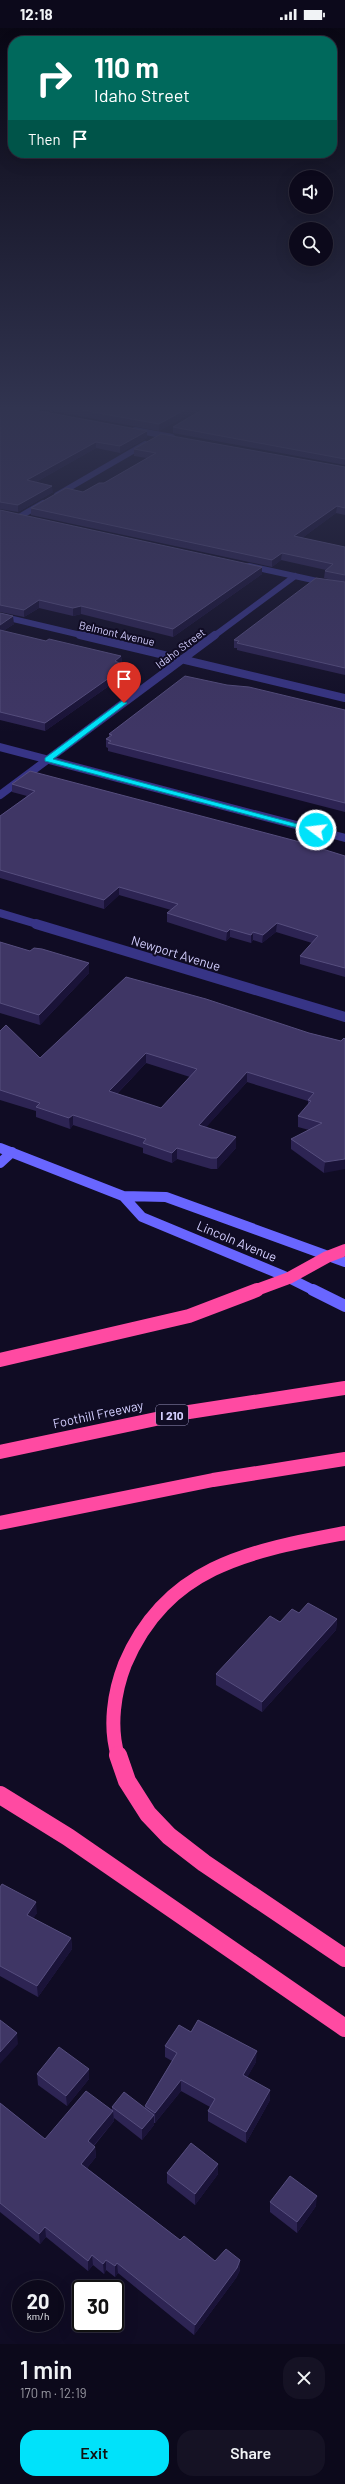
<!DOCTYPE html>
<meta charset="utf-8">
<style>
body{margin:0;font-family:Barlow,sans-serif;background:#151224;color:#f1f3f6;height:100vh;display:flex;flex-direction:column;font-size:15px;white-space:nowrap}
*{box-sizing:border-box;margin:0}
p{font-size:13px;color:#9a9aa3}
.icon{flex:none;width:22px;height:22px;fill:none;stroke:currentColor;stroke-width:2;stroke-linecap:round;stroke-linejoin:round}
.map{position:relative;height:2316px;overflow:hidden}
.panel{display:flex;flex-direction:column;background:#0c091b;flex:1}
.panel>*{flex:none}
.banner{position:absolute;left:8px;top:8px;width:329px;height:122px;border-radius:16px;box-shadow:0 4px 16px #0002,0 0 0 1px #2c2a3a;background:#00695c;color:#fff;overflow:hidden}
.fabs{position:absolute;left:289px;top:142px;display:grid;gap:8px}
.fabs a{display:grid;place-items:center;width:44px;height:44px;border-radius:50%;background:#0c091b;box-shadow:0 4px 16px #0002,0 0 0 1px #2c2a3a;font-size:20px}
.speed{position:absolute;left:12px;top:2252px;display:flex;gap:8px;font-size:20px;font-weight:700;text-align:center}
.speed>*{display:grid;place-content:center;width:52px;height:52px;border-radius:50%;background:#0c091b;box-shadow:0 4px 16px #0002,0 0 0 1px #2c2a3a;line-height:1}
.speed small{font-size:10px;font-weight:400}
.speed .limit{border:2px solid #111;border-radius:6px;background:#fff;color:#111}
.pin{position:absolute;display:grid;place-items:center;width:34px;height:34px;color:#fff;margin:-41px -17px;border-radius:50% 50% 50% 0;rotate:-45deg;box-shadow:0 0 4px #0007}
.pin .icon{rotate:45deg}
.me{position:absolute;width:44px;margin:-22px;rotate:285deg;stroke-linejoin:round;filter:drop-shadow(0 0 3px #0008)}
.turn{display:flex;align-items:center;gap:14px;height:84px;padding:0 20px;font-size:18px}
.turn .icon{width:52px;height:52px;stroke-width:2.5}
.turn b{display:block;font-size:28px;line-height:34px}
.then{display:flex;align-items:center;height:38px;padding:0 20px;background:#0003;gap:8px;font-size:15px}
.round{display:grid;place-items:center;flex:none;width:42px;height:42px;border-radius:16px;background:#151224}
.head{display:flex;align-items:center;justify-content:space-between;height:68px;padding:0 20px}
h1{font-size:24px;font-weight:600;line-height:30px}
.cta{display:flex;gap:8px;margin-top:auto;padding:8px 20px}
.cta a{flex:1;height:46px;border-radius:16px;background:#00e2fa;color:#111;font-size:16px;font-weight:600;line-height:46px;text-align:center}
.cta a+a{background:#151224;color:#f1f3f6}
.status{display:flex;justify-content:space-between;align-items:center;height:28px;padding:0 20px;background:#0c091b;direction:ltr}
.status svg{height:11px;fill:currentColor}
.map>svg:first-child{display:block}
</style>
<div class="status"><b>12:18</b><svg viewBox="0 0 49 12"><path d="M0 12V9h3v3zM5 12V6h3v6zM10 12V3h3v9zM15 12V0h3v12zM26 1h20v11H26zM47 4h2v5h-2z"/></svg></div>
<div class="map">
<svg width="345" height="2316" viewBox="0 0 345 2316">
<rect width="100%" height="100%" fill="#100c24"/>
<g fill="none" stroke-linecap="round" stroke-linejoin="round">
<!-- street-far2 -->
<path stroke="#373486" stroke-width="6" d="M135,402L172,409
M57,467L145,416
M19,489L43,475
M249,538L345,559
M0,588L85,608
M214,608L295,548"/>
<!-- street-far1 -->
<path stroke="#373486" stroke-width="8" d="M80,607L345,670
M0,719L345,810
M0,767L215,607
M0,885L40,897"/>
<!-- street -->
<path stroke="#373486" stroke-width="10" d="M36,896L345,989"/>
<!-- secondary-far1 -->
<path stroke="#6966ff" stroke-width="10" d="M0,1120L123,1168L166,1169L345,1234
M0,1135L12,1124
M123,1168L142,1189L289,1250L315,1263"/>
<!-- secondary -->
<path stroke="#6966ff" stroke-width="12" d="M313,1262L345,1278"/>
<!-- highway-far2 -->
<path stroke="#ff4aa2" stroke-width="12" d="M254,1263L289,1250L327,1229L345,1222"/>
<!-- highway-far1 -->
<path stroke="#ff4aa2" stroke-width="14" d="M0,1332L189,1288L257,1262
M0,1424L189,1384L345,1360
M0,1495L213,1452L345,1431
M118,1728C109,1699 114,1664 125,1636C167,1537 251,1523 345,1505"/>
<!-- highway -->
<path stroke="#ff4aa2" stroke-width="18" d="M118,1727L127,1753L148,1786L169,1808L204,1835L345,1930
M0,1767L68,1809L345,2000"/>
</g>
<!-- wall -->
<path fill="#2d2453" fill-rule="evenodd" d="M0,380L147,410L120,425L96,420L36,454L53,464L18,484L0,481Z
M37,380H200L159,403Z
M345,380V437L173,405V399Z
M134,421L345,439V487L336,485L302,510L345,519V647L237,622V620H234V612L340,554L324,550L325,543L326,542L281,532L272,539L31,487V480L83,464L104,455L147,430L134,428Z
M0,482L262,546L173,609L81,586L73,588L39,580L24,589L0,584Z
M0,585L14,596L3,603L46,613L121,628L122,636L126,638V646L45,703L0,692Z
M227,657L345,682V784L108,723V720L106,719V711L109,709V706Z
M12,756L345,828V949L300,936V928L312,915L276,904L262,915L253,912L251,915L230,909L226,913L167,894V885L171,882L119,867L104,881L0,850V788L27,768L12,764Z
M0,914L30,923L89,935V945L40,997L0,985Z
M0,1003L40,1030L309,1005L341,1013L324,1145L291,1121V1111L309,1102L298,1099V1088L308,1077V1073L247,1054L206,1099L236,1109V1120L217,1141H211L177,1131L172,1135L143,1125V1120L73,1097L70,1101L36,1089V1083L0,1072ZM146,1035L190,1049L161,1080L117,1066Z
M299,1585L337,1591L336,1602L262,1684L216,1657V1646L280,1594Z
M0,1859L37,1885L33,1890L71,1910L72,1921L38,1969L0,1948Z
M191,2004L256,2034L247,2049L270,2072L246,2115L208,2093V2083L210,2079L181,2063L155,2095H154V2097L142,2112L114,2090V2093L94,2118L95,2119L96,2129L87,2140L180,2212L215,2233L240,2232V2242L236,2250L194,2307L118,2245L115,2249L106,2242L104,2246L93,2237L88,2243L46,2209L40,2216L0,2184V2075L45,2111L112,2082V2079L145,2080V2078L172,2033L165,2029V2018Z
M89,2041V2051L67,2078L38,2057L37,2046Z
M218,2136V2146L195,2177L167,2155V2145Z
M270,2174L316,2178L297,2205L270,2184Z"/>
<!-- shaded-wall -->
<path fill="#1a1338" d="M188,380H200L159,403V396Z
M147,403V410L120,425V418Z
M96,414V420L27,459V452Z
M52,458L53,464L18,484V477Z
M337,478L336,485L294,516V508Z
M282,525L281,532L272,539V532Z
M262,539V546L173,609V601Z
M39,572V580L24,589V582Z
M81,578V586L73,588V580Z
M13,588L14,596L0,605V597Z
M121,628L122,636L115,633Z
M126,638V646L45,703V695Z
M119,859V867L104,881V872Z
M277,895L276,904L262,915L263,907Z
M230,901V909L226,913L227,904Z
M253,904V912L251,915V907Z
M89,935V945L40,997L39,987Z
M146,1025V1035L109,1074V1063Z
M247,1044V1054L199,1107V1097Z
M73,1087V1097L70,1101L69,1090Z
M236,1109V1120L217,1141V1130Z
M177,1120V1131L172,1135V1125Z
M345,1131V1141L324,1145L325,1134Z
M337,1591L336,1602L262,1684V1674Z
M36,1874L37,1885L28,1898L27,1887Z
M71,1910L72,1921L38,1969L37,1958Z
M17,2005L18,2016L0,2036V2024Z
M257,2023L256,2034L243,2057V2047Z
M89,2041V2051L67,2078L66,2068Z
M181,2052V2063L155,2095V2085Z
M270,2062V2072L246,2115V2104Z
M113,2083L114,2093L88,2124V2113Z
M154,2087V2097L142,2112V2101Z
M95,2119L96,2129L82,2146L81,2136Z
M218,2136V2146L195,2177V2166Z
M317,2168L316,2178L297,2205V2194Z
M45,2199L46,2209L40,2216L39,2206Z
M92,2227L93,2237L88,2243V2233Z
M106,2232V2242L104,2246L103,2236Z
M240,2232V2242L236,2250L194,2307L195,2297Z
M117,2235L118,2245L115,2249V2238Z"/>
<!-- building -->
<path fill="#3f3665" stroke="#564e7e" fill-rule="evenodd" d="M0,380H23L147,403L120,418L96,414L27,452L52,458L18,477L0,474Z
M71,380H188L159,396Z
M205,380H345V431L173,399Z
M161,406L345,439V480L337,478L294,508L345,519V547L325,543L333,536L282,525L272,532L31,480L66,460L83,464L99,455H104L156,425L134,421Z
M0,482L262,539L173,601L81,578L73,580L39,572L24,582L0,577Z
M316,550L345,554V640L237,615L239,613L234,612Z
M0,585L13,588L0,597Z
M0,602L46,613L49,611L121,628L115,633L126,638L45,695L0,684Z
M185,648L227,657L249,659L345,682V775L108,715L111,713L106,711L112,707L109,706Z
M30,743L300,814L345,828V940L300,928L318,908L277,895L263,907L253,904L251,907L230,901L227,904L167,885L178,876L119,859L104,872L0,842V788L35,763L12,756Z
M0,914L30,923L34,920L42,921L89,935L39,987L0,975Z
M126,949L206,971L309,1005L341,1013L344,1010L345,1011V1131L325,1134L291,1111L322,1095L298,1088L311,1073L308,1072L314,1065L247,1044L199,1097L236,1109L217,1130H211L177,1120L172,1125L143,1115L146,1111L73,1087L69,1090L36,1079L40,1075L0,1062V1003L6,997L40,1030ZM146,1025L197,1041L161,1080L109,1063Z
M308,1575L337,1591L262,1674L216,1646L270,1588L280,1594L292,1581L299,1585Z
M2,1856L36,1874L27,1887L71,1910L37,1958L0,1938V1859Z
M0,1992L17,2005L0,2024Z
M198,1992L257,2023L243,2047L270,2062L246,2104L208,2083L215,2071L181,2052L155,2085L145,2078L177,2025L165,2018L179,1997L191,2004Z
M59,2019L89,2041L66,2068L37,2046Z
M86,2063L113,2083L88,2113L95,2119L81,2136L180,2212L184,2208L215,2233L226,2221L240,2232L237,2240L195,2297L117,2235L115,2238L106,2232L103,2236L92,2227L88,2233L45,2199L39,2206L0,2175V2075L45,2111Z
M124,2064L154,2087L142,2101L112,2079Z
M191,2115L218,2136L195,2166L167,2145Z
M290,2148L317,2168L297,2194L270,2174Z"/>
<!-- sky -->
<linearGradient id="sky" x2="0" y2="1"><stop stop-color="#090714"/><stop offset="0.54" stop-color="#313450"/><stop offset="1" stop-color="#313450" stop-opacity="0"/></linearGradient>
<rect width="345" height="704" fill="url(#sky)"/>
<!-- route -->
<path fill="#00e2fa" stroke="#0093a2" d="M122,673L127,675L53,731L320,802L313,804L45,733V730Z"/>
<g text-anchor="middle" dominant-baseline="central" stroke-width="4" stroke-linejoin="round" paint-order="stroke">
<!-- far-street labels -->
<g font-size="11" fill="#d4cfff" stroke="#100c24">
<text transform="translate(117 605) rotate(13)">Belmont Avenue</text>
<text transform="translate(180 620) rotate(-37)">Idaho Street</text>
</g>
<!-- shield labels -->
<rect fill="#100c24" stroke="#9994bd" stroke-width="1" x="156" y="1377" width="32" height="20" rx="3"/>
<g font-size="12" font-weight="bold" fill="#d4cfff">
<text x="172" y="1387">I 210</text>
</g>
<!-- street labels -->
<g font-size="13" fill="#d4cfff" stroke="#100c24">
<text transform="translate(176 925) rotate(17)">Newport Avenue</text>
<text transform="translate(237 1213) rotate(23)">Lincoln Avenue</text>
<text transform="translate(98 1386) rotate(-12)">Foothill Freeway</text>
</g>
</g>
</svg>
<div class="fabs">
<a><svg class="icon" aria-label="sound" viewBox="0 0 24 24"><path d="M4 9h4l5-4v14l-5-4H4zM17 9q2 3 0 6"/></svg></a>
<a><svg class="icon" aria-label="search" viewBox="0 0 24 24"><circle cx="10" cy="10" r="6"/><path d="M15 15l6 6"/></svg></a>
</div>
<div class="speed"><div>20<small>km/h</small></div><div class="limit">30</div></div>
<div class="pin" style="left:124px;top:675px;background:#d93025"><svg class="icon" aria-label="arrive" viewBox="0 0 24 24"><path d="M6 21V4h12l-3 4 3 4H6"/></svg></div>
<svg class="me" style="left:316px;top:802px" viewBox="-20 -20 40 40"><circle r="17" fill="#00e2fa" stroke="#fff" stroke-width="3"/><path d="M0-11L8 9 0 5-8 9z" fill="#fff"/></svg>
<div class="banner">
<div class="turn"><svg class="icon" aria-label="right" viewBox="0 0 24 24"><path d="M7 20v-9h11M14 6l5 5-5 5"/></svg><div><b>110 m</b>Idaho Street</div></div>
<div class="then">Then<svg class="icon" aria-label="arrive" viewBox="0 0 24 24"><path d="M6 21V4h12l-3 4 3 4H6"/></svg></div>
</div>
</div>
<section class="panel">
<div class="head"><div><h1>1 min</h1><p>170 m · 12:19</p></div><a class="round"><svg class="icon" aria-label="close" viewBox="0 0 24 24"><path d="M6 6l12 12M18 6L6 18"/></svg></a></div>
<div class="cta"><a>Exit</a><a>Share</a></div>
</section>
